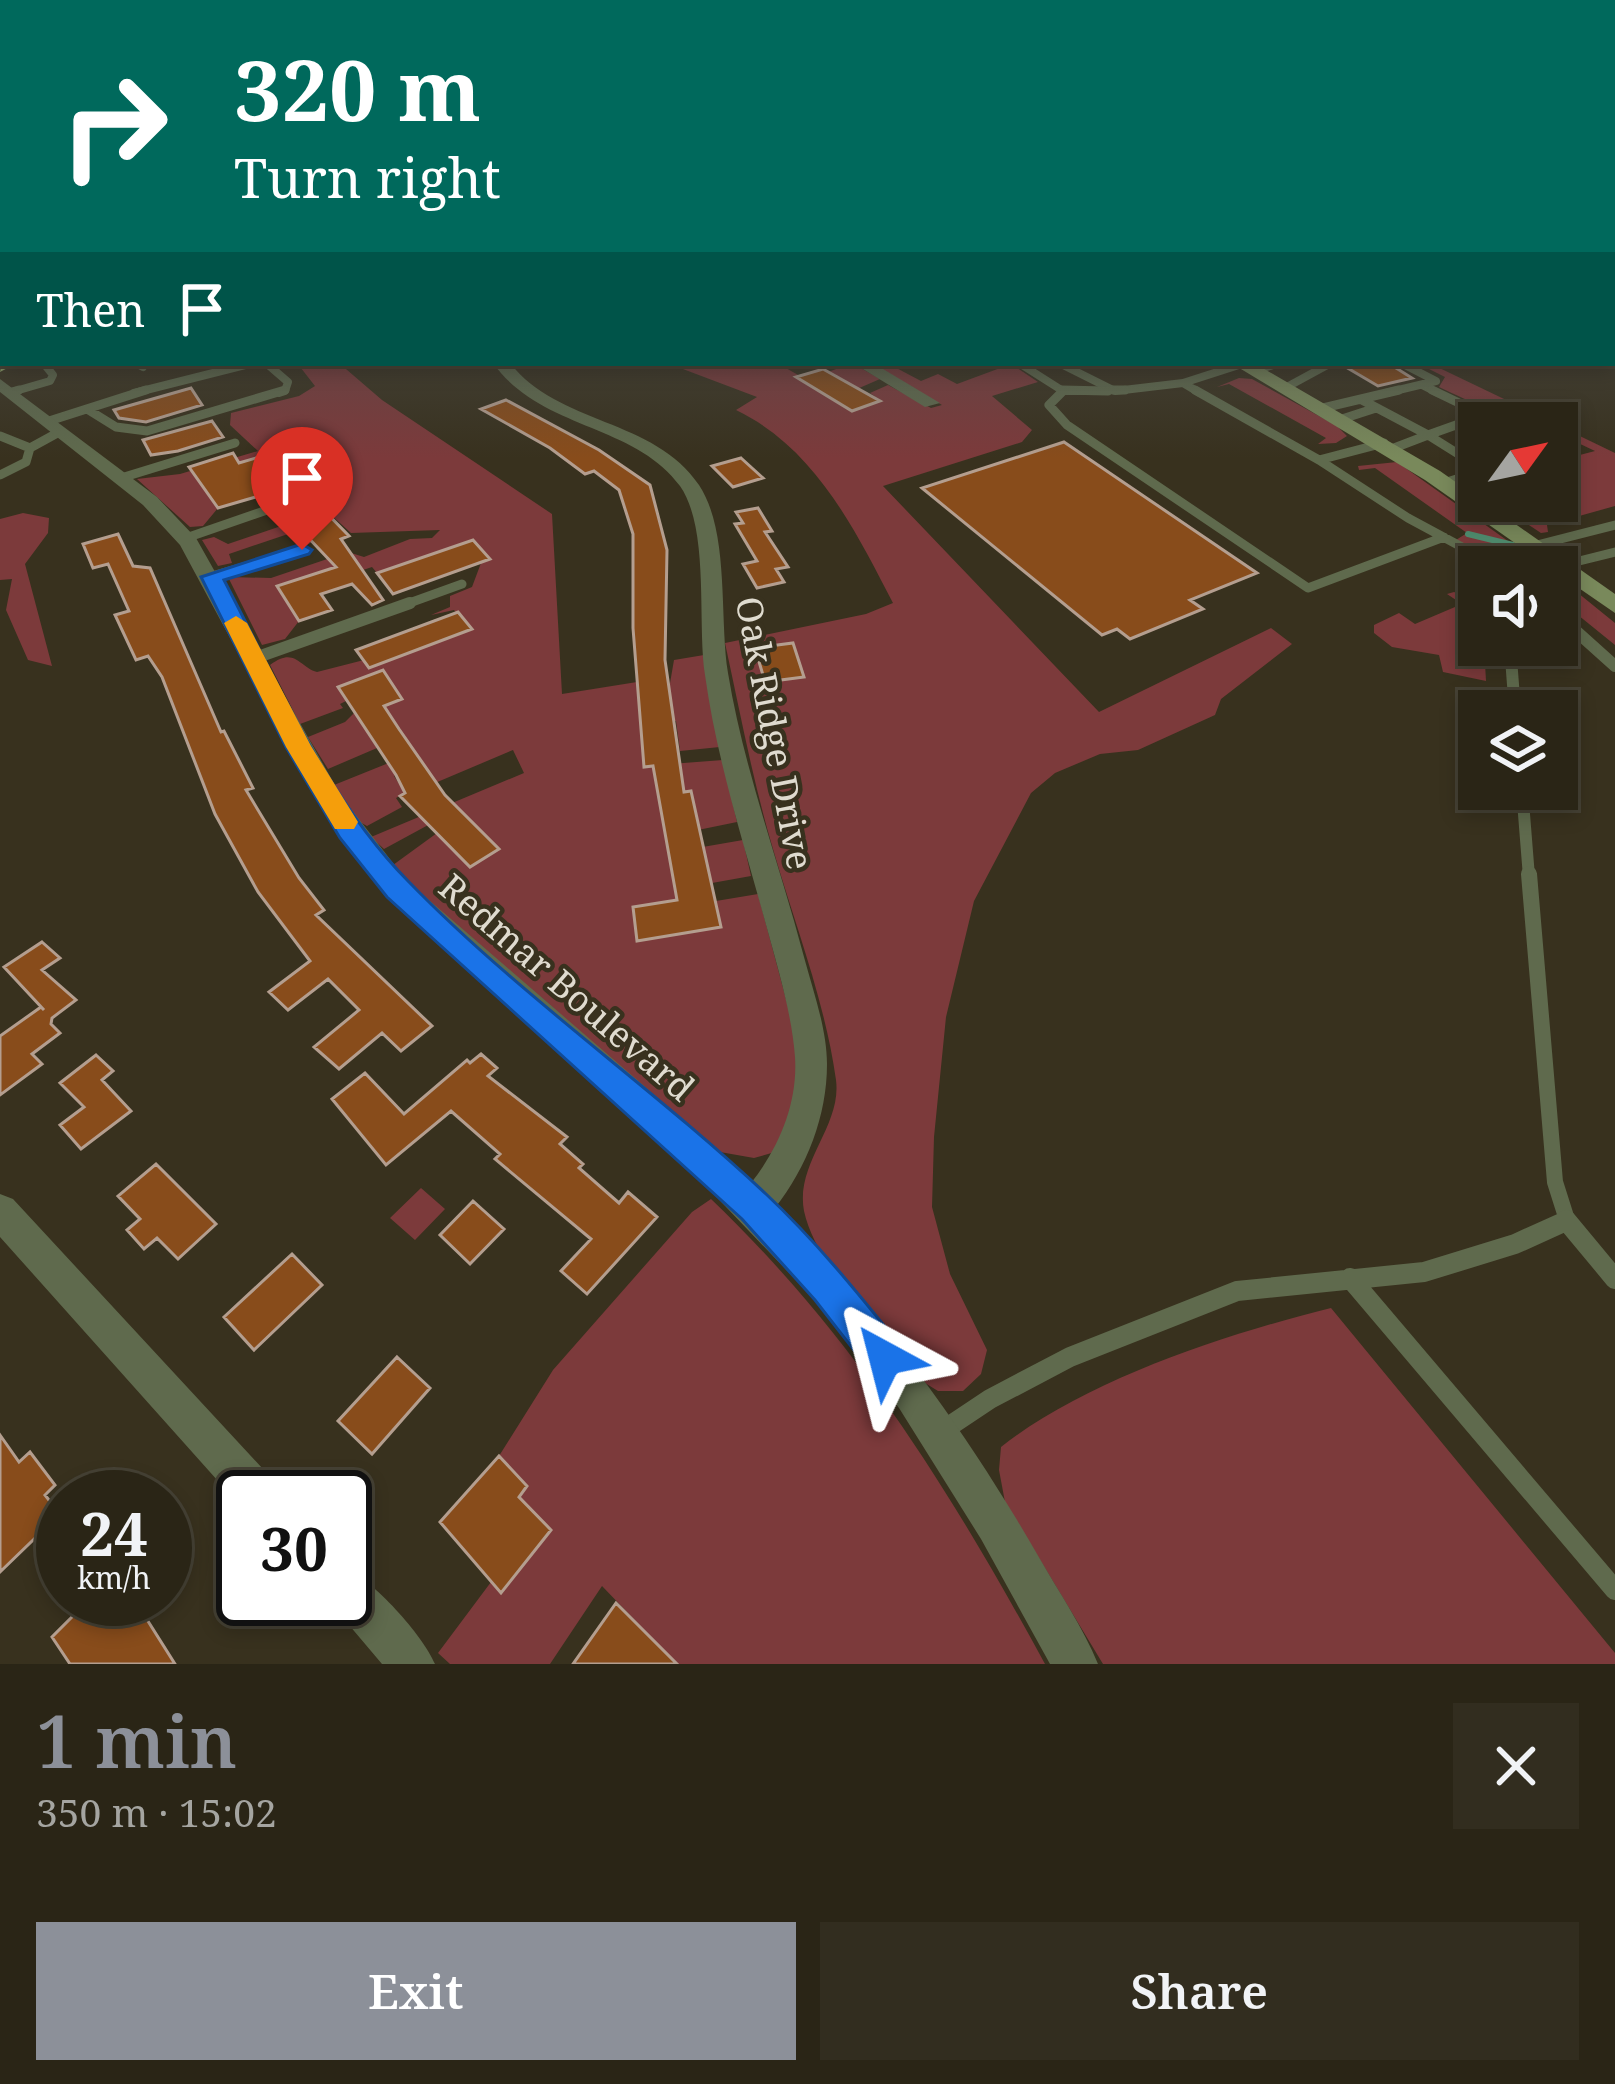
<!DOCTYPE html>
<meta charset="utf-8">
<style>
body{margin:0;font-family:"Noto Serif",serif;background:#322d1f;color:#f1f3f6;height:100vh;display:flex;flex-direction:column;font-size:45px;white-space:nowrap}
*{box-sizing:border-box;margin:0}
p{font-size:39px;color:#a5a5a1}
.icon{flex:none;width:66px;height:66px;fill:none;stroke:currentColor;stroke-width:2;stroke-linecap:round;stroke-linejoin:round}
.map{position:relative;height:1664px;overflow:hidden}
.drawer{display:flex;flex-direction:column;background:#2a2516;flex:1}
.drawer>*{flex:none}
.hud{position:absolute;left:0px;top:0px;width:1617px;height:366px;box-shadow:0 6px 18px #0003,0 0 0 3px #464235;background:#00695c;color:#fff;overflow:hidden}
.needle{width:78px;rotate:57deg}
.tools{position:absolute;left:1458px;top:402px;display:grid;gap:24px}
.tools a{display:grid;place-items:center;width:120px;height:120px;border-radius:0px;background:#2a2516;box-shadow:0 6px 18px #0003,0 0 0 3px #464235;font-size:60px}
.speed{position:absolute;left:36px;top:1470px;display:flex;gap:24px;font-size:60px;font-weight:700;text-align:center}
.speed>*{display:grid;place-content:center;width:156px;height:156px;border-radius:50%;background:#2a2516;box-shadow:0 6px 18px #0003,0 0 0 3px #464235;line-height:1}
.speed small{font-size:30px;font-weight:400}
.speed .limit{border:6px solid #111;border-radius:18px;background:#fff;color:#111}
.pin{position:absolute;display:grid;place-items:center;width:102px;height:102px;color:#fff;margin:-123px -51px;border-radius:50% 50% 50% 0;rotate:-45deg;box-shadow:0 0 12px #0007}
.pin .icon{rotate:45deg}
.me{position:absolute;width:132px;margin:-66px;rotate:322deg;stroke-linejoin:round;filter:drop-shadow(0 0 9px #0008)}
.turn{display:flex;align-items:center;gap:42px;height:252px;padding:0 36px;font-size:54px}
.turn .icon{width:156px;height:156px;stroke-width:2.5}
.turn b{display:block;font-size:84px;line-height:102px}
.then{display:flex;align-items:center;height:114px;padding:0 36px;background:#0003;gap:24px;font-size:45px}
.round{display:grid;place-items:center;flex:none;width:126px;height:126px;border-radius:0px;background:#322d1f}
.headline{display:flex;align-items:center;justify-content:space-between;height:204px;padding:0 36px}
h1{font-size:72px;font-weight:600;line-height:90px;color:#8c9099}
.button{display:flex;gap:24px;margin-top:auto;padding:24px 36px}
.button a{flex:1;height:138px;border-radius:0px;background:#8c9099;color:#fff;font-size:48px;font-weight:600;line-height:138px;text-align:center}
.button a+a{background:#322d1f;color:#f1f3f6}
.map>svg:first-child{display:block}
</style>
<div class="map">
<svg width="1615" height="1664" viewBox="0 0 1615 1664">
<rect width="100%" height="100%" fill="#38311e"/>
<!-- green -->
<path fill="#7c3a3b" d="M297,363H339L382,400L552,514L562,694L637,682L639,692L669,689L674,660L704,655L720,747L680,751L676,721L641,724L644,766L723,760L737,822L698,830L691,791L659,795L668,853L743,840L751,876L712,883L710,877L675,883L677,900L633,908L638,941L720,927L716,901L758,894L803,1063L801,1098L775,1152L754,1158L720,1152L416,891L393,865L437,833L430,824L384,849L371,837L524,773L513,750L435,783L420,764L394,776L405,793L396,798L402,807L367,826L358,821L334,785L416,752L393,722L367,733L377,748L328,769L308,737L345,722L354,713L359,720L384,710L365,677L338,687L346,701L340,704L343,708L300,724L270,665C295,646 299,667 317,672L364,660L369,668L471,630L454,610L431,615L450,607V596L472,587L481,563L490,559L473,540L377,573L372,567L363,570L356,561L278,586L299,621L285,639L262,645L228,577L271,578L348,552L364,557L410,539L432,538L440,530L351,533L266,456L196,477L218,508L203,526L190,527L137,479L180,474L258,451L230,425L231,413L299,396L315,386Z
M667,363H777L807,380L852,363L880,379L857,389L842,405L853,411L880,400L870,393L888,385L931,408L942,405L871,363H887L921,381L938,374L957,384L1011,364L1038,382L992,396L1032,430L1022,442L883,486L1099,712L1271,628L1292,644L1221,699L1215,715L1138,750L1100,754L1055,773L1031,793L974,901L946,1017L934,1137L932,1207L950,1274L987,1350L981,1374L963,1391H938L925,1383C888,1337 816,1268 804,1211C795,1163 842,1126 836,1080C825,1001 795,925 773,849C753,782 740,712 725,643L866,614L893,603C854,528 815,448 736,410L757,397Z
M1417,363H1429L1554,423C1511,423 1478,405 1439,387L1445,377Z
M1239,378L1252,379L1337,426L1347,436L1336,443L1318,444L1326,438L1229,384L1217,387Z
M1557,425L1615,453V506L1547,525L1548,532L1541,533L1493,501H1557V461L1595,451L1557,433Z
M1397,462L1515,546L1487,556L1456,540L1467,533L1375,468L1359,470L1358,466Z
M283,511L312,542L307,545L294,532L229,554L232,563L218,566L202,540L214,537L228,544L287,524L279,513Z
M23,513L49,518L48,533L25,564L52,666L28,660L6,610L12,579L0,580V519Z
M1557,576L1615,623V645L1557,598Z
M1454,592L1479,601V645H1484L1486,681L1443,672L1439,655L1392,647L1374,633V625L1399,613L1415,624L1462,604L1447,594Z
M421,1188L445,1209L415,1240L390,1218Z
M711,1199C855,1337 950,1490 1045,1664H677L602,1586L550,1664H450L438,1653L491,1582L502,1593L551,1531L519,1497L527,1486L499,1456L553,1370L692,1212Z
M1331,1308L1615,1653V1664H1103L1005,1502L999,1470L1001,1447C1086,1380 1226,1334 1331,1308Z"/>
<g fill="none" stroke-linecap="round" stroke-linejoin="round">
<!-- stream -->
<path stroke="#508e70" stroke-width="6" d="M1468,534L1513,545"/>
</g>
<!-- building -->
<path fill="#884c1b" stroke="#b49e8f" stroke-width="3" d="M1339,363H1388L1412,378L1378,386Z
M823,369L880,401L852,411L796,377Z
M191,388L202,405L146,422L119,418L114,410Z
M506,400L599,450L650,485L667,550L665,660L684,792L691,791L721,927L637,941L633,907L677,900L653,766L644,767L633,628V534L619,490L594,471L585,474L550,448L481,409Z
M212,421L223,437L178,451L151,455L143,440Z
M1064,442L1257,573L1190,600L1203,609L1130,639L1117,629L1102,635L922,488Z
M233,453L239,463L266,455L303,504L314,500L349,536L341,539L383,600L372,605L352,584L321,594L332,610L299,621L277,586L336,567L285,513L295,506L292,496L271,499L266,494L218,508L189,467Z
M741,458L763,478L733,487L712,466Z
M758,508L772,531L765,532L788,567L776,569L784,582L757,588L743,564L757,561L735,524L743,523L736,512Z
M118,534L133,566L150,568L221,732L224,731L253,788L246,790L299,878L324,910L316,915L432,1026L401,1051L382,1033L339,1069L314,1047L359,1010L328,979L288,1010L269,992L310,961L258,892L215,814L162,677L148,656L136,660L115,615L129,611L108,564L93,568L83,544Z
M473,540L490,559L393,594L377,573Z
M458,612L472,629L369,668L356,650Z
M793,643L804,677L765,682L755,648Z
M383,670L402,699L384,706L399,729L445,795L499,849L470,867L400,796L405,793L396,775L338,687Z
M42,942L60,958L42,970L76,1000L52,1018L51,1024L60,1033L32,1054L42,1064L0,1095V1036L41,1007L44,1010L4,967Z
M481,1054L497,1068L488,1076L567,1137L560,1144L583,1164L579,1168L619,1203L628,1192L657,1217L587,1294L561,1271L591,1239L495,1159L500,1154L451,1111L386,1165L332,1099L365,1073L404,1114L467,1060L470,1063Z
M96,1055L113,1071L102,1080L131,1111L81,1149L60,1125L84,1107L60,1083Z
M156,1164L216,1224L178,1259L157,1238L144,1249L127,1230L140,1219L118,1196Z
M473,1201L504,1229L470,1264L440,1235Z
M292,1254L322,1285L254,1350L224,1317Z
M397,1357L430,1388L372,1454L338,1421Z
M0,1435L19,1462L30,1452L55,1485L45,1495L60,1514L0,1572Z
M499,1456L527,1486L519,1497L551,1530L501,1593L440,1522Z
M90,1599H134L175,1664H70L52,1637Z
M616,1603L677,1664H573Z"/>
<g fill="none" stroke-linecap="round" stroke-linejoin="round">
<!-- service-far4 -->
<path stroke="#5f6a4d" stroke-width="8" d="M136,363L143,367
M266,363L288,382L285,391L279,393
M1019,363L1063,391H1108
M1059,363L1115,391L1183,383
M1255,371L1279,363
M1422,385L1438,393
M1285,388L1331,363
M12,392L50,381L53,375L45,365
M134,393L253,363
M1200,393L1183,383L1242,364
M1386,393L1436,381L1401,363"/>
<!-- service-far3 -->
<path stroke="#5f6a4d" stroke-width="9" d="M1061,390L1108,391
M1113,390H1125
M1195,390L1319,460L1384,443
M1063,391L1049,405L1067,425L1308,588L1444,537
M12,392L19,390
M1362,400L1428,435L1394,448
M1323,408L1399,390
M87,409L116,427L147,431L285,390
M1342,419L1376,408
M49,421L146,390
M1428,435L1484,415L1432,390
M1428,435L1479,467
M0,436L30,448
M1319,460L1408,518L1499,567
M0,475L26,462L30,448L61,431
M121,478L235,443
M1447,482L1479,472
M186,538L287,503
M1537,545L1615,525
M1563,565L1615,552
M1513,567L1548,553
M212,576L302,550
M401,606L462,584"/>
<!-- service-far2 -->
<path stroke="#5f6a4d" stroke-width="12" d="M1557,614L1615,666
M1510,645L1515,711
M252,659L410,603
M1522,789L1529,877"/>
<!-- service-far1 -->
<path stroke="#5f6a4d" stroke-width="16" d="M1529,874L1555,1182L1568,1223
M1560,1223L1566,1221"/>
<!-- service -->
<path stroke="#5f6a4d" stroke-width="20" d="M1566,1220L1615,1279
M1350,1278L1615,1590
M942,1431L990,1399L1070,1357L1237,1291L1424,1272L1515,1244L1566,1221"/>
<!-- minor -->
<path fill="#5f6a4d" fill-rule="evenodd" d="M0,263H3V271H0Z
M1614,293L1615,294V304L1614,303Z
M493,363H510C558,425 654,418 699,485C730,532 719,617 728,673C744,770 779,862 804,957C813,991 827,1029 827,1064C827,1116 807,1167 775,1208C881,1313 966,1430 1040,1559C1060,1594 1083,1627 1098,1664H1050L981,1539L899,1408L815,1300L685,1164L387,897L322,809L180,545L143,505L0,392V379L157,497L196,538L341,796L407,881L709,1142L751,1183C779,1148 798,1103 795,1057C792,1016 779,972 768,932C745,847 717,762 705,675C697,623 710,529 680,486C634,423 541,430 493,363Z
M853,363H873L940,403L925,407Z
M0,1194L13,1199L275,1482L281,1497H243V1509L0,1237Z
M345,1568C373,1580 423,1635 435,1664H382L327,1599H345Z"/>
<!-- secondary -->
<path fill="#79895b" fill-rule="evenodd" d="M1231,363H1254L1440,471L1615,594V613L1557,573V567H1549L1425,480Z"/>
<!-- trunk -->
<path fill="#94ac6a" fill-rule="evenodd" d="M3,358V363H17L0,372Z"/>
</g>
<!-- sky -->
<linearGradient id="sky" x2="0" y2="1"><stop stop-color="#1f1b10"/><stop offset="0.49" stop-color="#4d4e4c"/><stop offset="1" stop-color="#4d4e4c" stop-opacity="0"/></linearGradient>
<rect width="1615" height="458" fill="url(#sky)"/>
<!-- route -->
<path fill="#1a73e8" stroke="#114b97" stroke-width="3" d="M302,544L312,550L309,554L224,580C278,683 326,798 409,882C519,995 651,1086 766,1194C815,1240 857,1292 899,1344L905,1358L899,1372L885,1378L871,1372L815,1300L742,1219L387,897L340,838L286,747L201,577Z"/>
<!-- slow -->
<path fill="#f59e0b" d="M236,616L247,623L311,746L358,822L354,829H335L286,747L224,623Z"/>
<g text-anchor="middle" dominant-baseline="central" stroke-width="9" stroke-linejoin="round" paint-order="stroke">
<!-- street labels -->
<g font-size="36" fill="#dfdbcf" stroke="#38311e">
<text transform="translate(775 733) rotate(79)">Oak Ridge Drive</text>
<text transform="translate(567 987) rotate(41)">Redmar Boulevard</text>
</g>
</g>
</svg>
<div class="tools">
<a><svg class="needle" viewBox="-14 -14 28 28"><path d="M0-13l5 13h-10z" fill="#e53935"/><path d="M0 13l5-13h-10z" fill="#a5a5a1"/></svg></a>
<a><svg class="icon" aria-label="sound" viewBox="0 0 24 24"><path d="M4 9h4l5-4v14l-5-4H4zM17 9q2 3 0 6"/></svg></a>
<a><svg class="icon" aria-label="layers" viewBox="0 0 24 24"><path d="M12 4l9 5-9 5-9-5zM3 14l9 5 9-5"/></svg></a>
</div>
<div class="speed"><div>24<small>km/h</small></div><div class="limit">30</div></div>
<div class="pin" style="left:302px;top:550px;background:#d93025"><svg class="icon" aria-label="arrive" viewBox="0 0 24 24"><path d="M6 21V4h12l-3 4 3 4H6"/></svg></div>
<svg class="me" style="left:885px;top:1358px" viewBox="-20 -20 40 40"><path d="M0-17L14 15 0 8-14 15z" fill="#1a73e8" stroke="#fff" stroke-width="4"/></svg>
<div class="hud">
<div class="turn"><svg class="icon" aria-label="right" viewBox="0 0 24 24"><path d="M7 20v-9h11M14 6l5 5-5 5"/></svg><div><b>320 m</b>Turn right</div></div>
<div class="then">Then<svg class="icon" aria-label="arrive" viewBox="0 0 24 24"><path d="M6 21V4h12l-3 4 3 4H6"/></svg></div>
</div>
</div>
<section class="drawer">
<div class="headline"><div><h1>1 min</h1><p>350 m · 15:02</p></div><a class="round"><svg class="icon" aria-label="close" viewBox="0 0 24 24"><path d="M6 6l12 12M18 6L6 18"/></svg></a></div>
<div class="button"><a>Exit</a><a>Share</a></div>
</section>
